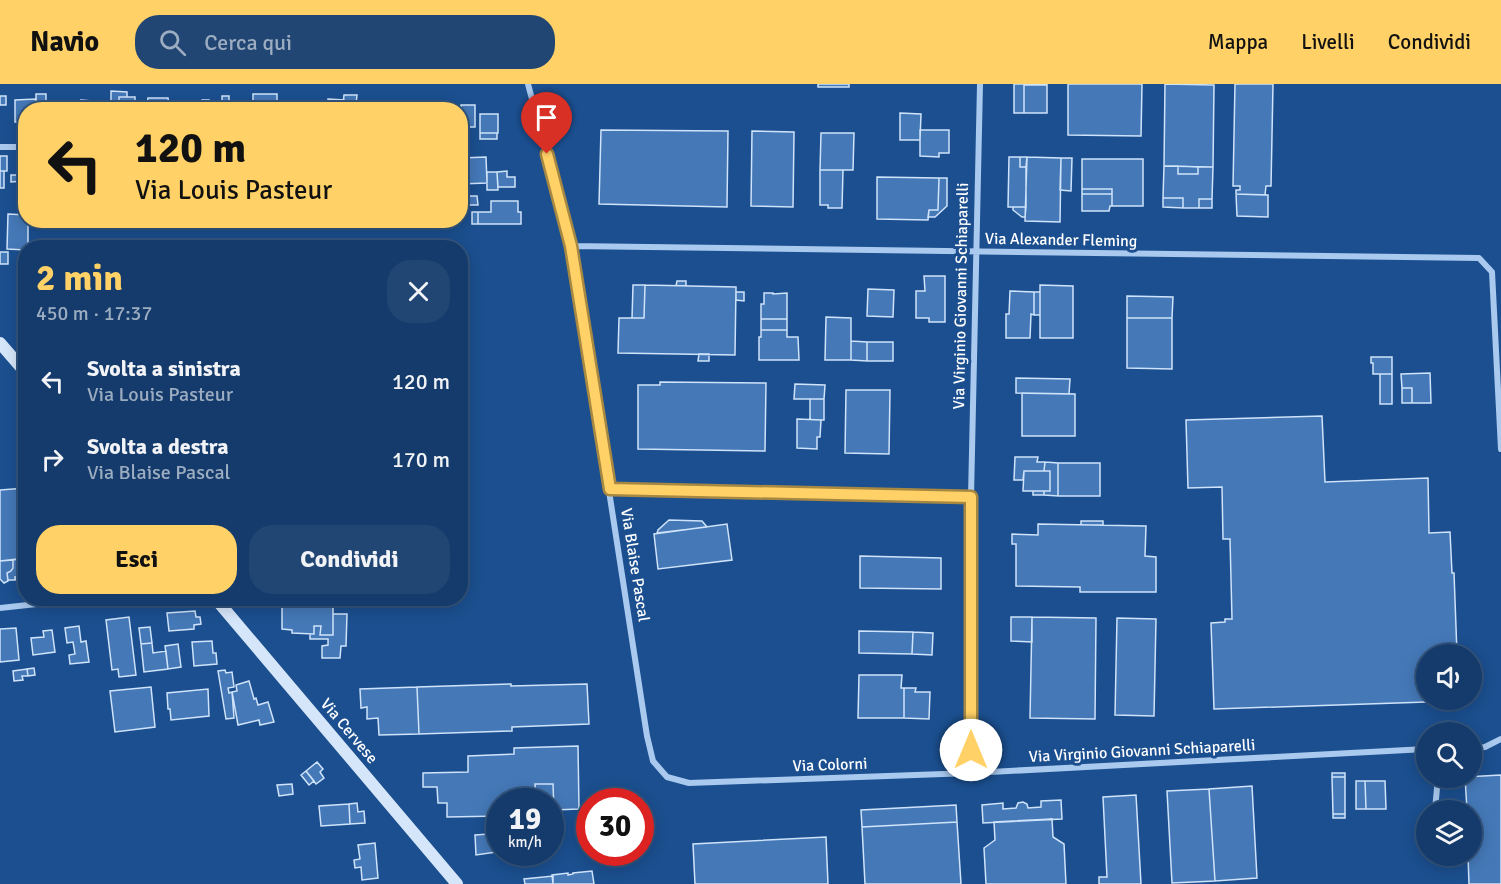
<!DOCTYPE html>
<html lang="it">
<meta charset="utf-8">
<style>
body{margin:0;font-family:Signika,sans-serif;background:#214673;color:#f1f3f6;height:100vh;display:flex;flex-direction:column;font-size:22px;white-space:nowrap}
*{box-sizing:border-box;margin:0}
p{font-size:20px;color:#9dadc1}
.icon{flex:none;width:33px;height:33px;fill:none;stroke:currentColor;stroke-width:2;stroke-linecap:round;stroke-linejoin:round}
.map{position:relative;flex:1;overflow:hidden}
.details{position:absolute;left:18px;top:156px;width:450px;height:366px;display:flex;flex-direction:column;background:#143b6b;border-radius:24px;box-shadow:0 3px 15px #0003,0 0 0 2px #33557e}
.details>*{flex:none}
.guide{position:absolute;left:18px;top:18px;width:450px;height:126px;border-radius:24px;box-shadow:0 3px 15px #0003,0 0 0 2px #33557e;background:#ffd166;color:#111;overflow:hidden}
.buttons{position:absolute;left:1416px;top:560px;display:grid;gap:12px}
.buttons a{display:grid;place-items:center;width:66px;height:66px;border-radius:50%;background:#143b6b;box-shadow:0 3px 15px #0003,0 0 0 2px #33557e;font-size:30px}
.speed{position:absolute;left:486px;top:704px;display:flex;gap:12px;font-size:30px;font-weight:700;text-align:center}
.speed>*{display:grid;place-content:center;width:78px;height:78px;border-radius:50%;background:#143b6b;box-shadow:0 3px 15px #0003,0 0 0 2px #33557e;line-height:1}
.speed small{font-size:15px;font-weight:400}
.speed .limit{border:9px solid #d22;background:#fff;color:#111}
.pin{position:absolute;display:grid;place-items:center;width:51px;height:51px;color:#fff;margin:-62px -26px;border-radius:50% 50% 50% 0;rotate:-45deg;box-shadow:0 0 6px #0007}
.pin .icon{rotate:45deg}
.me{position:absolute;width:66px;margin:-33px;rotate:0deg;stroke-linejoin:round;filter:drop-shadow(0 0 4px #0008)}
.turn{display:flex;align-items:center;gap:21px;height:126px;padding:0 18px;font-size:27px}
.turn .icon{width:78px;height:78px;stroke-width:2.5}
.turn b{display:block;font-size:42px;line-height:51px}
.round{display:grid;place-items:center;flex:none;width:63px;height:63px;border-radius:24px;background:#214673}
.headline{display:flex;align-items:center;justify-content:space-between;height:102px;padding:0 18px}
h1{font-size:36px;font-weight:800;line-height:45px;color:#ffd166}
.cta{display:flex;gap:12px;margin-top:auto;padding:12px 18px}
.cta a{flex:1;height:69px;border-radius:24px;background:#ffd166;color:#111;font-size:24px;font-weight:800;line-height:69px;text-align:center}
.cta a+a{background:#214673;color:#f1f3f6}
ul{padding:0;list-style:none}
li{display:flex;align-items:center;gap:18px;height:78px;padding:0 18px}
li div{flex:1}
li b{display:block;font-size:22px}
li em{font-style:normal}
header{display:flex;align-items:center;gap:36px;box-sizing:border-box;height:84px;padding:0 30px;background:#ffd166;color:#111}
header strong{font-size:28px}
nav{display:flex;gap:33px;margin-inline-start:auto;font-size:21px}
.search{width:420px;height:54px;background:#214673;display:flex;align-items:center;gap:15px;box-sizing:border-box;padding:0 21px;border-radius:24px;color:#9dadc1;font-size:22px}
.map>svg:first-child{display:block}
</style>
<header>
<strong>Navio</strong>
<div class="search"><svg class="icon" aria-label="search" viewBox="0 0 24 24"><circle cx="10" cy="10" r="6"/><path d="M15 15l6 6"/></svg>Cerca qui</div>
<nav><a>Mappa</a><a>Livelli</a><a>Condividi</a></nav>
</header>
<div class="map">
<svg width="1501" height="800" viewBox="0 0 1501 800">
<rect width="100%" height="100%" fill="#1b4f8f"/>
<!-- building -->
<path fill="#4478b7" stroke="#cfe3fa" stroke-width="1.5" d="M818,0H849V3H818Z
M1014,0H1047V1H1024V29H1014Z
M1068,0H1142L1141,52L1068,51Z
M1165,0L1214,1L1213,83L1164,82Z
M1235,0H1273L1271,102H1266L1265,111L1236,110V106H1240V102H1233Z
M1024,1H1047V29H1024Z
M111,7L127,8V13H119V20H111Z
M36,10H46V24L36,25Z
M253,10H277V18H253Z
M344,11H357L356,20H343Z
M0,12H6V21H0Z
M222,12H229V22H222Z
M119,13H135V20H119Z
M148,14H168L169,21H147Z
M36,15V26H26V38H15V16Z
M328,15L344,16L343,25L328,24Z
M81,16L92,17V26H81Z
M202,16H209V26H202Z
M296,17H303V23L317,22V26H296Z
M253,18H277V26H253Z
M111,20H135V26H111Z
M184,20H202V26H184Z
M343,20H356V26H334L343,25Z
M147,21H169V26H147Z
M461,21H475V43H461Z
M222,22H241V26H222Z
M900,29L921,30L920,56H900Z
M480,30H498V49H480Z
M601,46L728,47L727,123L599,120Z
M920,46H949V69H939V73L920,72Z
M752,47L794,48L793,123L751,122Z
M480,49H497V55H480Z
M821,49H854L853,86H820Z
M0,72H7V87H0Z
M486,73L487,99L460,100V74Z
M1009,73H1020V83H1026V123H1008Z
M1020,73H1027L1026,83H1020Z
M1027,73L1061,74L1060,138L1025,137Z
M1061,74H1072L1071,107L1060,106Z
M1082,75H1143V122H1112V105H1082Z
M1164,82H1178V90H1198V83H1213L1212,115H1199V124H1183V114H1163Z
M1178,82L1198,83V90H1178Z
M820,86H843L842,124H828V121H820Z
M0,87H4V104H0Z
M507,87V93H515V103H498L497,88Z
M487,88H497L498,106H487Z
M11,91H23V97L11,98Z
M877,93L939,94L938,126H929L928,136L877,135Z
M939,94H947V122L935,133H928L929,126H938Z
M1082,105H1112V110H1082Z
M1082,110H1112V122H1110L1109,127H1082Z
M1236,110L1268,111V133L1237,132Z
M468,112H477L478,121H468Z
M1163,114H1183V124L1163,123Z
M1199,115H1212V124H1199Z
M491,117H518V128H521V140H478V128H491Z
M1013,123H1026L1025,133H1022L1013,126Z
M472,128H478V140H472Z
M8,130L26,131V136H28V164H26V166L7,165Z
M0,168H8V180H0Z
M924,192H945V238H929V234H916V207H925Z
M677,197H686V202H676Z
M633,201H645L644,234H632Z
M645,201L736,203L735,271L618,269L619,234H644Z
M1040,201L1073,202V254H1040Z
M868,205L894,206L893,233L867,232Z
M1010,207L1034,208V231L1031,230L1030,254H1006V230H1009Z
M736,208H744V217L736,216Z
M1034,208H1040V231H1034Z
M764,209H773V210L787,209V235H761V220H764Z
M1127,212L1173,213L1172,234H1127Z
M826,233L851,234V276H825Z
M1127,234H1172V285L1127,284Z
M761,235H787V246H761Z
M761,246H787V253H798L799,276H759V253H761Z
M851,257L867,258V277L851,276Z
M867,258H893V277H867Z
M699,270H709V277H698Z
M1371,273H1392V290H1373V279H1371Z
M1430,289L1431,319H1412V304H1402L1401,290Z
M1380,290H1392V320H1380Z
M1016,294L1070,295L1069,310L1016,309Z
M660,298L766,299L765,367L638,365V301H660Z
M795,300L825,301L824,315H794Z
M1402,304H1412V319H1402Z
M846,306H890L889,370L845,369Z
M1022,309L1075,310V352H1022Z
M810,315H824V336H810Z
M1322,332L1325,398L1428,394L1429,449L1450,448L1452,489H1454L1457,570H1426V615H1455L1456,617L1214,625L1211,539L1225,538V535H1232L1230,455H1223L1222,403L1188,404L1186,336Z
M797,335L821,336L820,353H817V365L797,364Z
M1015,373H1038L1037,378H1045L1044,387H1024L1023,396H1014Z
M1045,378L1058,379V412L1044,411V407H1050V387H1044Z
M1058,379H1100V412H1058Z
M1024,387H1050V407H1023Z
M26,404V474L0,477V406Z
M1033,407H1044V411H1033Z
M669,436L702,437L707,443L657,449L658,446Z
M1081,437H1103V441H1081Z
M727,440L732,476L658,485L654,450Z
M1038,440L1146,442L1145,472L1156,473V508H1080V503L1016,502V460H1012V450L1038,451Z
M860,472L941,474V505L860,504Z
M24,474L25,492L15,493V496H8L7,489L11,487L13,484V476Z
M24,474H26V495L15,496V493L25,492Z
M13,476V484L11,487L7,489L8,497L4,499L0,495V477Z
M294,516H333V551H320L321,542H314V550L292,549V546L282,545V518H294Z
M195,527L196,533H200L201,540L194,541V545L169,547L167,529Z
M333,530H347L346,562H341L340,574H322V562L328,561V555H310V550H314V542H321L320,551H333Z
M129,533L136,591L119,593L118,585L112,586L106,536Z
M1011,533H1032V558L1011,557Z
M1032,533L1096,534L1095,635L1030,634Z
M1117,534L1156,535L1154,632L1115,631Z
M79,542L81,558L86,557L89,578L70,580L69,571L75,570L73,558L67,559L65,544Z
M150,543L152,559L141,560L139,544Z
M16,544L19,576L0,578V545Z
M52,546L55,568L33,571L31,554L44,553L43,547Z
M859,547L913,548L912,570L859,569Z
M913,548L933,549L932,571L912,570Z
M212,557L213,569H216L217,580L194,582L192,558Z
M152,559L153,569L166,567L168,585L144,588L141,560Z
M178,560L181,583L168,585L165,562Z
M34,584L35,591L28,592L27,585Z
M27,585L28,592H22L23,596L14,597L13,587Z
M225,586L226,589L232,588L234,603L228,604L229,609L232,608L234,634L226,635L218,587Z
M859,591H902L901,604H904V634H858Z
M249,597L254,615L256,614L258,621L268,618L274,638L260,641L259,636L238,641L232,608L237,607L236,601Z
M511,600V602L587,600L589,640L512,643V647L419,650L417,603Z
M151,603L155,643L115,648L110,607Z
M417,603L419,650L379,651L378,634L367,635V623L361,624L360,605Z
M904,604H916L915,608H930L929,635L904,634Z
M208,605L209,632L171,636L170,625H168L167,609Z
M578,662L579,725L554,726L553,700H535L536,717H500V732L447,733V719H438L437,703H423V689L468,688V672L514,670V664Z
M317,678L323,685L320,688L324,694L316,700L306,687Z
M306,687L314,697L309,701L301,691Z
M1332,689H1345V693H1332Z
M1501,691V800H1469L1468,771H1472V726H1467L1465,693Z
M1332,693H1345V730H1333Z
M1356,697H1365L1366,725H1356Z
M1365,697H1385L1386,725H1366Z
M292,700L293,710L279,712L277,701Z
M535,700H553L554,726H550V717H536Z
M1252,702L1257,794L1215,797L1209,705Z
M1209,705L1215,797L1172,799L1167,707Z
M1136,711L1141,800H1099V793H1107L1103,713Z
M1061,716L1062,735L983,739L982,721L1003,719V725L1016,724L1018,719L1023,718L1027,720L1028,724L1041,723V717Z
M357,719L358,728L364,727L365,739L350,740L349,720Z
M349,720L350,740L321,742L319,722Z
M956,721L957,738L862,743L861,726Z
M1333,730H1345V734H1333Z
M1052,735L1053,753L1064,760L1066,800H986L984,764L995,756L994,738Z
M957,738L961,800H865L862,743Z
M489,750V752H495L496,768L476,771L475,751Z
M826,753L828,800H695L693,760Z
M375,759L378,794L362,796L361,783L355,784L354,776L360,775L358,761Z
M507,768H518V772L507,773Z
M592,787L594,800H553L552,791L568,789V791L573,790V789Z
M553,792V800H525L524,795Z"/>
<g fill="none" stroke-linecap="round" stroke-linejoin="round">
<!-- street -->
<path stroke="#a9c9ee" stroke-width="6" d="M528,0L571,162L647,652L653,677L667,693L689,699L971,689
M980,0L971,413V689L1426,665
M0,63H26
M571,162L1479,174L1492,188L1501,365
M610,405L971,413
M0,524L92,514
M1472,664L1485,663L1501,655
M1435,726L1438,693"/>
<!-- secondary -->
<path stroke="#d6e6fa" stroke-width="12" d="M0,259L26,289
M215,514L457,800"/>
</g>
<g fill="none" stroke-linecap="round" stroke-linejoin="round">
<defs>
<path id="route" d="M547,70L571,162L610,405L971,413V666"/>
</defs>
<!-- route casing -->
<use href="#route" stroke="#a68842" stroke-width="15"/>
<!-- route -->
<use href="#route" stroke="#ffd166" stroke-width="10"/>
</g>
<g text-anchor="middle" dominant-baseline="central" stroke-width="6" stroke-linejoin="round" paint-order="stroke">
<!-- street labels -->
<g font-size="16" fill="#fff" stroke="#1b4f8f">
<text transform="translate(1061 156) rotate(1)">Via Alexander Fleming</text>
<text transform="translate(961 212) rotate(-89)">Via Virginio Giovanni Schiaparelli</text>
<text transform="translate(635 481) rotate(81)">Via Blaise Pascal</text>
<text transform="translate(349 647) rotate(50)">Via Cervese</text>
<text transform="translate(1142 667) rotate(-3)">Via Virginio Giovanni Schiaparelli</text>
<text transform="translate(830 681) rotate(-2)">Via Colorni</text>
</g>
</g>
</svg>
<div class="buttons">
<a><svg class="icon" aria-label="sound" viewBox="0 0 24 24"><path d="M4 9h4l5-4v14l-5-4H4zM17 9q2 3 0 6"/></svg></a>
<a><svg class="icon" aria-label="search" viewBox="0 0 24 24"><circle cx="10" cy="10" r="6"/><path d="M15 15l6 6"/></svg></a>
<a><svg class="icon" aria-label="layers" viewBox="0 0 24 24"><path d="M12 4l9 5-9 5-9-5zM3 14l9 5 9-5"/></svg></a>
</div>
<div class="speed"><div>19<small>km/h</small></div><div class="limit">30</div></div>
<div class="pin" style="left:547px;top:70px;background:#d93025"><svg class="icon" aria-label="arrive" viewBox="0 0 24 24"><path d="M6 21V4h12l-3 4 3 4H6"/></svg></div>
<svg class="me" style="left:971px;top:666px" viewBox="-20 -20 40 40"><circle r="19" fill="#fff"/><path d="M0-13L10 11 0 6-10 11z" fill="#ffd166"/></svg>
<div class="guide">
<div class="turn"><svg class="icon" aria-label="left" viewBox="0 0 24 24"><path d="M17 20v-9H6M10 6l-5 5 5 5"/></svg><div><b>120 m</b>Via Louis Pasteur</div></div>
</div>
<section class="details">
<div class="headline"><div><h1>2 min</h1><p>450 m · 17:37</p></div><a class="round"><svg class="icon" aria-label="close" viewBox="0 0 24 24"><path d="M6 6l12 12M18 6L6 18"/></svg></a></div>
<ul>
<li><svg class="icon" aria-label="left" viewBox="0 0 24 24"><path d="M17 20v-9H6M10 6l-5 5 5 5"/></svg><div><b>Svolta a sinistra</b><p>Via Louis Pasteur</p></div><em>120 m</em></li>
<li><svg class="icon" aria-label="right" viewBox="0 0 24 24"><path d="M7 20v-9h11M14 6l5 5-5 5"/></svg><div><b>Svolta a destra</b><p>Via Blaise Pascal</p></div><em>170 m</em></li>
</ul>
<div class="cta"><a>Esci</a><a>Condividi</a></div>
</section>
</div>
